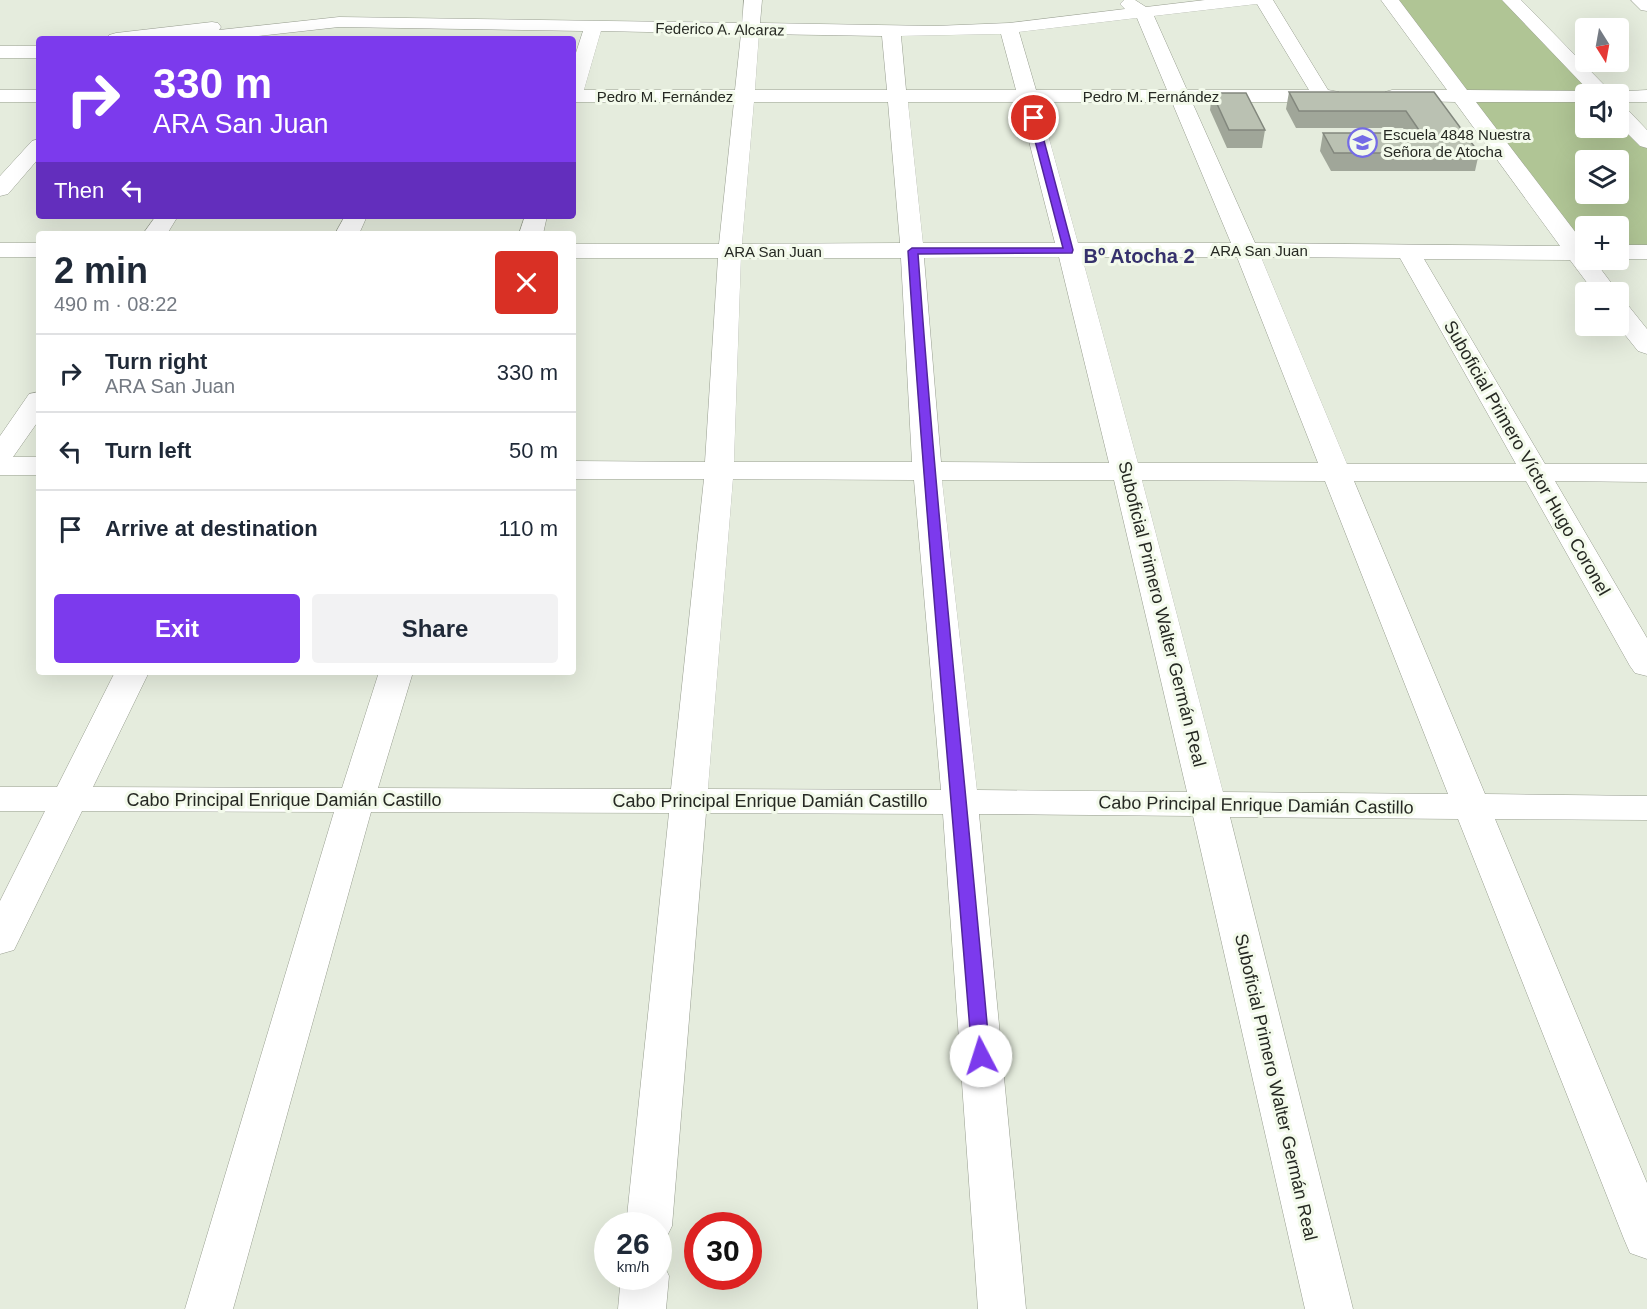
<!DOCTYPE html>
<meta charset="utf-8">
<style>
body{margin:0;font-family:Arial,sans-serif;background:#f2f2f3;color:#1f2937;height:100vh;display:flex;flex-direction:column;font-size:22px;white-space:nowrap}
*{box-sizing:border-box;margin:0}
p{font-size:20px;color:#747a83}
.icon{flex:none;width:33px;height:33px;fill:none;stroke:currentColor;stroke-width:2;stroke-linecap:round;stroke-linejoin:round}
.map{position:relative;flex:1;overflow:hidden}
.sheet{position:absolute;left:36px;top:231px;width:540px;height:444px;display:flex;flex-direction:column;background:#fff;border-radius:6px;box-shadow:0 6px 24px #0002}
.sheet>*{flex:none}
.guide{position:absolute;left:36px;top:36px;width:540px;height:183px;border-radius:6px;box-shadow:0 6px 24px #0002;background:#7c3aed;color:#fff;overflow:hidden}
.needle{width:39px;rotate:169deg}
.buttons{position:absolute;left:1575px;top:18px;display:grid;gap:12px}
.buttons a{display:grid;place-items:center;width:54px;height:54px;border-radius:6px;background:#fff;box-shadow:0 6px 24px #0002;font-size:30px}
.speed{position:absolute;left:594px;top:1212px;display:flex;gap:12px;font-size:30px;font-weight:700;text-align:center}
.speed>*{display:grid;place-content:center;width:78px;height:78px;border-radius:50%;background:#fff;box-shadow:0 6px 24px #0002;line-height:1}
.speed small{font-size:15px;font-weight:400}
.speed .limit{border:9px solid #d22;background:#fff;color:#111}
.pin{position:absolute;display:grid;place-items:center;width:51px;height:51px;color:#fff;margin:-26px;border:3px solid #fff;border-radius:50%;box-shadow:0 2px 6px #0007}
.me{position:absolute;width:66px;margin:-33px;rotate:355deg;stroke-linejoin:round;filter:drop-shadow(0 0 4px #0008)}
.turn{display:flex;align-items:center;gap:21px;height:126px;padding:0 18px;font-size:27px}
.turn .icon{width:78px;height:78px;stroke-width:2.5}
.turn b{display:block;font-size:42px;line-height:51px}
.then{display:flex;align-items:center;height:57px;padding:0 18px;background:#0003;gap:12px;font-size:22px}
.round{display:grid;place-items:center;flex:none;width:63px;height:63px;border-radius:6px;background:#f2f2f3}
.overview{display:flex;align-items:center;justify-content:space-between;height:102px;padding:0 18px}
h1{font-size:36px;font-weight:800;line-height:45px}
.cta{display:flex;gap:12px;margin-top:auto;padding:12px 18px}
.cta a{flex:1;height:69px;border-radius:6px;background:#7c3aed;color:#fff;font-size:24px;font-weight:800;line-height:69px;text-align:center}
.cta a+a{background:#f2f2f3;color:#1f2937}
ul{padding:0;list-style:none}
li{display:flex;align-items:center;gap:18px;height:78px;padding:0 18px;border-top:2px solid #e0e1e3}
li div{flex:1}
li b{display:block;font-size:22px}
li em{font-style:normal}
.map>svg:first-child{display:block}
</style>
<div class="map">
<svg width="1647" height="1309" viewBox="0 0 1647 1309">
<rect width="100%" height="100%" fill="#e5ecdd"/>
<!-- green -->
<path fill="#b0c595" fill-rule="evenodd" d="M1390,0H1511L1603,94H1586V128H1618L1619,111L1647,142V252H1619L1618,226H1586L1585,253ZM1586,160H1618V194H1586Z"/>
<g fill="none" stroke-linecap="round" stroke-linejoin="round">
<defs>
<path id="minor" d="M744,0H762L760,23L935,26L1009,23L1125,9L1120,4L1124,0H1135L1146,7L1205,0H1273L1328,90L1339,92L1342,96L1339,100L1332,102H1192L1255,243L1560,246L1455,102L1385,100L1382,96L1385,92L1392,90H1447L1381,0H1399L1467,90L1589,91L1502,0H1521L1611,92L1647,90V102H1618V94H1586V102H1476L1586,246V260H1594L1618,292H1594L1570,260L1424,259L1545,464H1647V482L1555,481L1647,638V676L1635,673L1630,666L1526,481H1354L1485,794L1647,796V820L1495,819L1647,1183V1259L1630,1253L1624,1239L1458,819L1230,817L1353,1309H1305L1193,816L979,814L1026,1309H978L943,814L706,813L672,1226L665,1240L658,1242V1226H626L669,813L371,812L233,1309H185L334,812L82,811L14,950L0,954V901L45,811H0V787H57L115,672H149L93,787L342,788L379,672H413L378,788L671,789L704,479H573V461L705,462L718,258H573V244H719L734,102H573V62L583,31L339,27L231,39H180L182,36L160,39H107L109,35L116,33L212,22L218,23L221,27L219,30L339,17L742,23ZM1257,4L1309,90H1187L1154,16ZM1137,18L1167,90H1036L1019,32ZM601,31L741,34L735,90H584ZM759,34L882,36L887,90H755ZM1001,34L1016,90H906L901,36ZM754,102H888L900,243L742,244ZM908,102H1019L1055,243H923ZM1039,102H1172L1231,243H1078ZM1059,257L1109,463L941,462L924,258ZM1082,257H1237L1318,463H1138ZM1261,257L1400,258L1516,464H1347ZM741,258H901L912,462H734ZM733,479L914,480L941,790L708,789ZM942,480H1114L1187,792L977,790ZM1142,480L1325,481L1448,794L1223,792Z
M1631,0H1647V11L1641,10Z
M0,46H39V58H0Z
M0,90H39V102H0Z
M1618,105L1625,107L1647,130V148L1640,146L1618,124Z
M39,139V158L8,194L0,196V176L32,141Z
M156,216H178L167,234H143Z
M345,216H367L359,234H335Z
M525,216H547L543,234H519Z
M0,243H39V257H0Z
M1618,245H1647V259H1618Z
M1618,302L1627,304L1647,329V354L1638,351L1618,326Z
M39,392V420L13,457H39V475H0V436L29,394Z
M658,1260L662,1261L669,1276L666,1309H618L621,1276H658Z"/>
</defs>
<!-- minor casing -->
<use href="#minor" stroke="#989e90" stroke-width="1"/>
<!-- minor -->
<use href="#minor" fill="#fff" fill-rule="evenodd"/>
</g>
<!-- wall -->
<path fill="#a0a699" d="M1289,92H1434L1479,153L1475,171H1331L1320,151L1323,133H1406L1403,128H1296L1286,109Z
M1212,93L1265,130L1262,148H1227L1210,110Z"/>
<!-- building -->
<path fill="#bac1b2" stroke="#82877d" stroke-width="1.5" d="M1289,92H1434L1479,153H1334L1323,133H1421L1406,111H1299Z
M1212,93H1246L1265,130H1229Z"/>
<!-- route -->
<path fill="#7c3aed" stroke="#51269a" stroke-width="1.5" d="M1034,116L1038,118L1073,250L1072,253L918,254C937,522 966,788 990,1056L987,1060L981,1062L975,1060L972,1056C951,787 925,520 908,251L912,248H1063L1029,118Z"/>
<!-- icons -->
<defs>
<symbol id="school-ring" viewBox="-11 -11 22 22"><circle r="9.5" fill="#f3faeb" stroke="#746be6" stroke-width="1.5"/><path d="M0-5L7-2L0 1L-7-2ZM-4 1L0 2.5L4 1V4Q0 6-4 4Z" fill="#746be6"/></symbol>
</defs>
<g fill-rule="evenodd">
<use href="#school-ring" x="1346" y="126" width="33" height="33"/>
</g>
<g text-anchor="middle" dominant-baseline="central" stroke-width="6" stroke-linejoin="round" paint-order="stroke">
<!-- far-street labels -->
<g font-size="15" fill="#262923" stroke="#f3faeb">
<text transform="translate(720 29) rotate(1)">Federico A. Alcaraz</text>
<text x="665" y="96">Pedro M. Fernández</text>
<text x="1151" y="96">Pedro M. Fernández</text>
<text x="1259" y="250">ARA San Juan</text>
<text x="773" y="251">ARA San Juan</text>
</g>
<!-- far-poi labels -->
<g font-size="15" fill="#262923" stroke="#f3faeb" text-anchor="start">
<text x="1383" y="134">Escuela 4848 Nuestra<tspan x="1383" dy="17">Señora de Atocha</tspan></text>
</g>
<!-- street labels -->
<g font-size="18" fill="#262923" stroke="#f3faeb">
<text transform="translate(1527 458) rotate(60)">Suboficial Primero Víctor Hugo Coronel</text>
<text transform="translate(1162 614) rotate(76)">Suboficial Primero Walter Germán Real</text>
<text x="284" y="800">Cabo Principal Enrique Damián Castillo</text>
<text x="770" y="801">Cabo Principal Enrique Damián Castillo</text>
<text transform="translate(1256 805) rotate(1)">Cabo Principal Enrique Damián Castillo</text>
<text transform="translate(1276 1087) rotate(77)">Suboficial Primero Walter Germán Real</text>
</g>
<!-- far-district labels -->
<g font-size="20" font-weight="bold" fill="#35316c" stroke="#f3faeb">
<text x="1139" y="256">Bº Atocha 2</text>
</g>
</g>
</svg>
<div class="buttons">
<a><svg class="needle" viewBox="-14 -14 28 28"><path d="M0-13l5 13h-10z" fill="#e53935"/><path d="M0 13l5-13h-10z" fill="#747a83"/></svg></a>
<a><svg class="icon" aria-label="sound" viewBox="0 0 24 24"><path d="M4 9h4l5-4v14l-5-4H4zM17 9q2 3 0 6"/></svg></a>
<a><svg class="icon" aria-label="layers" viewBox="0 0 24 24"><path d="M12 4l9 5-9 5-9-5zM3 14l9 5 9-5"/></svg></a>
<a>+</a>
<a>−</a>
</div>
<div class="speed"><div>26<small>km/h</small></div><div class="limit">30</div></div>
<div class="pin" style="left:1034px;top:118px;background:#d93025"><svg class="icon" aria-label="arrive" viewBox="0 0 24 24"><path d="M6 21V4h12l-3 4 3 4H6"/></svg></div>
<svg class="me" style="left:981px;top:1056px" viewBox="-20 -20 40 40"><circle r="19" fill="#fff"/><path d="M0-13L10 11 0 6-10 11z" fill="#7c3aed"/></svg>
<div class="guide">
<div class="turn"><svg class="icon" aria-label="right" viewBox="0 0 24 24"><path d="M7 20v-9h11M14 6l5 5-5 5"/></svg><div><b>330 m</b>ARA San Juan</div></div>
<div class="then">Then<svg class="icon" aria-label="left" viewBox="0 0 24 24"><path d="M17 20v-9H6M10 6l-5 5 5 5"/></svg></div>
</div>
<section class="sheet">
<div class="overview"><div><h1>2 min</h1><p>490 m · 08:22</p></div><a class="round" style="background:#d93025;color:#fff"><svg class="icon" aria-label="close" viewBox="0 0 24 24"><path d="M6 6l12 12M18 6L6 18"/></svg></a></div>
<ul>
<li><svg class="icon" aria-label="right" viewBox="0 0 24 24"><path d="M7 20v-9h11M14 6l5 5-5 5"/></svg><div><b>Turn right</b><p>ARA San Juan</p></div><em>330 m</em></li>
<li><svg class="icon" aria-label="left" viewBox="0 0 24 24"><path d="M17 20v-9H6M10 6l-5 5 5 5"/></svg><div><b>Turn left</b></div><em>50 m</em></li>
<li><svg class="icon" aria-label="arrive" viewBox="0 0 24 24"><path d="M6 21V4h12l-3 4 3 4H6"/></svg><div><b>Arrive at destination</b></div><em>110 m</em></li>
</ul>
<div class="cta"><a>Exit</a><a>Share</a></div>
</section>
</div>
